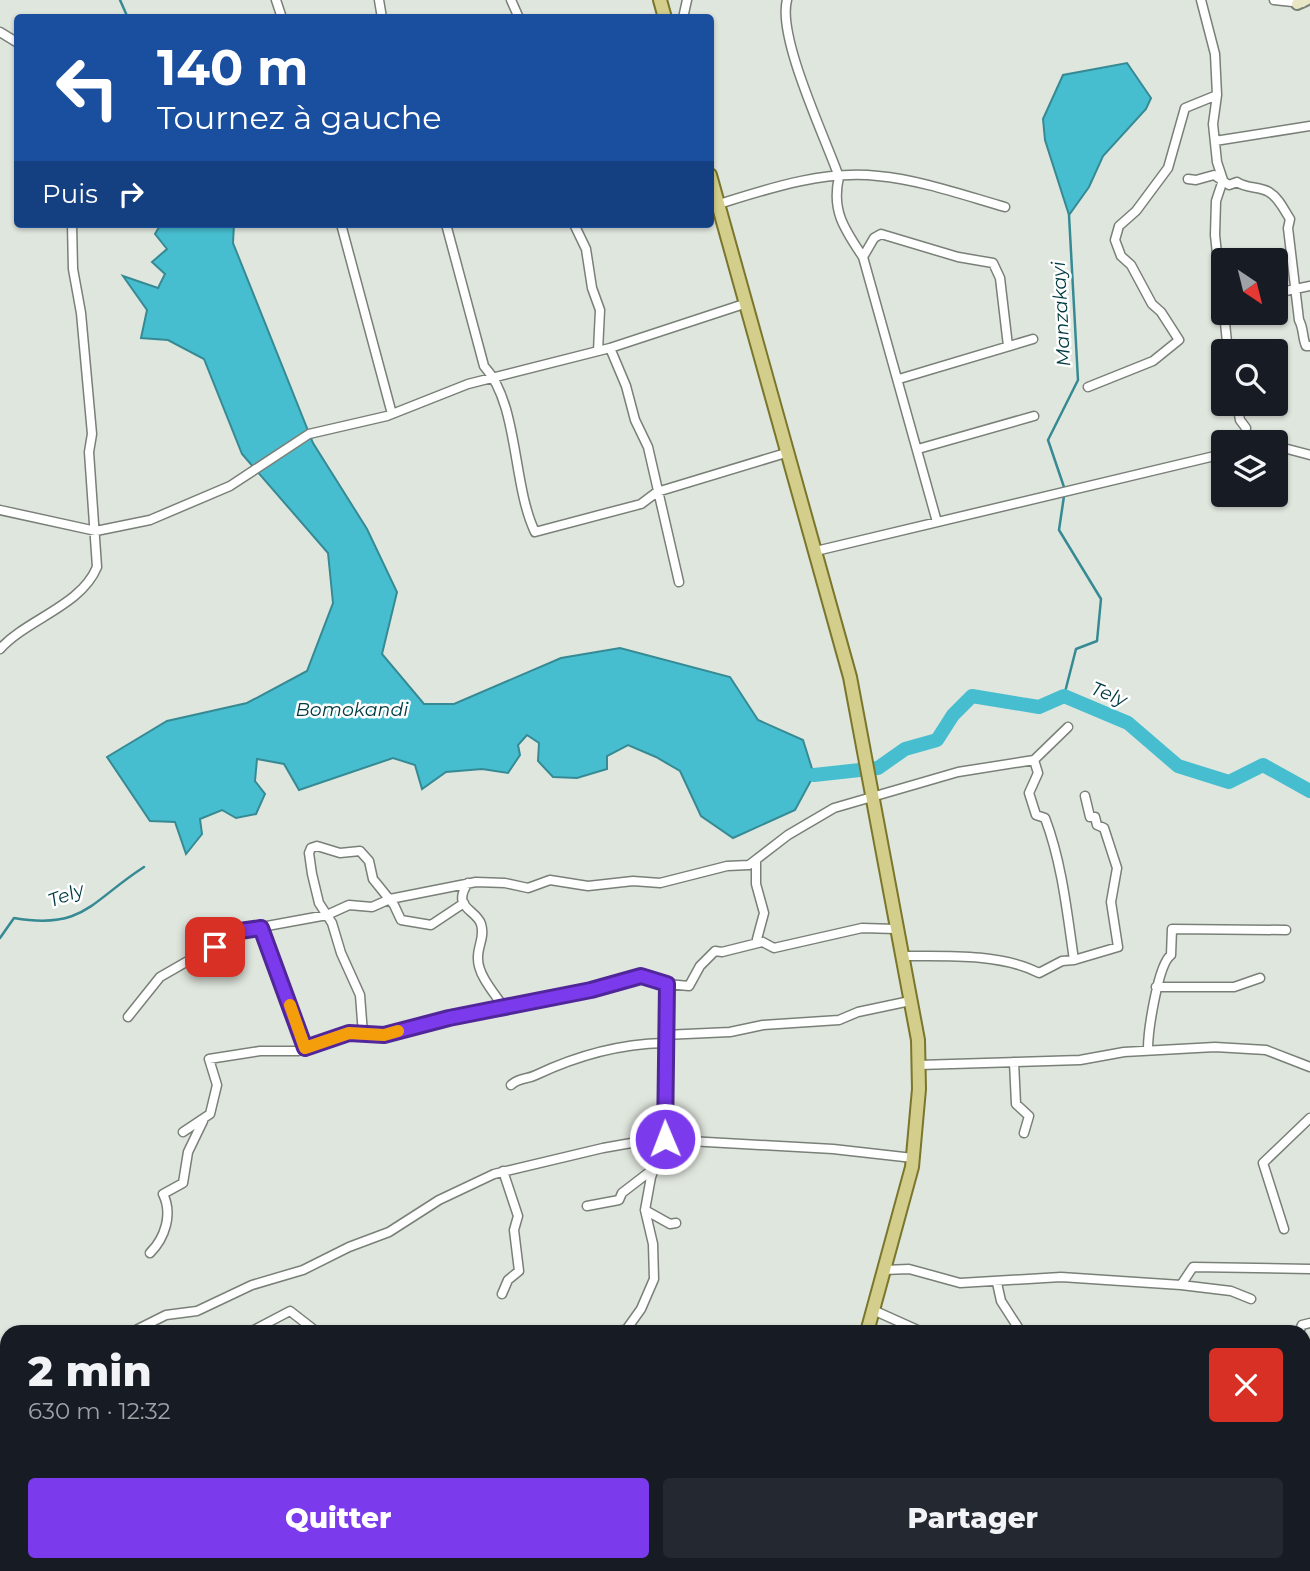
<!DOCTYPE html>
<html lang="fr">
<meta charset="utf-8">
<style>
body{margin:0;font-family:Montserrat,sans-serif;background:#242831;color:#f1f3f6;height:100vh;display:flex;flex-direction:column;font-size:26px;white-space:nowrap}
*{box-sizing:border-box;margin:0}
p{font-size:23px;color:#9ea1a6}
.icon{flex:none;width:38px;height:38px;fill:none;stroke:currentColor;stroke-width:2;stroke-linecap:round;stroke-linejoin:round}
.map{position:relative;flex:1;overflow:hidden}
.panel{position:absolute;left:0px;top:1325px;width:1311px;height:247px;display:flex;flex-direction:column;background:#171b24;border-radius:21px 21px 0 0;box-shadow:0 2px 5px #0004}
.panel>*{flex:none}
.top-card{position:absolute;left:14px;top:14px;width:700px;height:214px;border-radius:7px;box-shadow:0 2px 5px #0004;background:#1a4fa0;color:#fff;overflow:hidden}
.needle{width:46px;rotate:145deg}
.tools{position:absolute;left:1211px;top:248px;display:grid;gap:14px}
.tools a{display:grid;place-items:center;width:77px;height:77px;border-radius:7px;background:#171b24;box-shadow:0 2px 5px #0004;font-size:35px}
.pin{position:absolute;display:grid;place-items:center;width:60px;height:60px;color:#fff;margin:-30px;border-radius:14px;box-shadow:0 4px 10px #0006}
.me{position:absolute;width:77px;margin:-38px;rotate:359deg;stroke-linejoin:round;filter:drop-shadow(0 0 5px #0008)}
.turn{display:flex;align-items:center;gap:24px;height:147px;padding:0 28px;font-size:32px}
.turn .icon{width:91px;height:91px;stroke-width:2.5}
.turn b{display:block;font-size:49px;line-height:60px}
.then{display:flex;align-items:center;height:66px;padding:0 28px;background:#0003;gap:14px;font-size:26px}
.round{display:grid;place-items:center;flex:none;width:74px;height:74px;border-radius:7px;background:#242831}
.headline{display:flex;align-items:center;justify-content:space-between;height:119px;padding:0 28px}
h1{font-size:42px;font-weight:800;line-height:52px}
.primary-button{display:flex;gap:14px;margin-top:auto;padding:14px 28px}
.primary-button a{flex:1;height:80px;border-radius:7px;background:#7c3aed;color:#fff;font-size:28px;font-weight:800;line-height:80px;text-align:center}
.primary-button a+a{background:#242831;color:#f1f3f6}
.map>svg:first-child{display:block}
</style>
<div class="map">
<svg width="1310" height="1571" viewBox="0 0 1310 1571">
<rect width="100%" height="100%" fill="#dfe6dd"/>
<!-- water -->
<path fill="#47becf" stroke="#368a94" stroke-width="2" d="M1127,63L1151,98L1146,109L1103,156L1089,187L1069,215L1045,140L1043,119L1063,75Z
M161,224H234L233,243L313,443L367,529L397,592L382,654L424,704H454L561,658L620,648L730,677L758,720L803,740L814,775L795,810L733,838L701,816L680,771L656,757L628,745L607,756V769L577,778L553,777L538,761L539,743L527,735L518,745L520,755L508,773L482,769L446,772L422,789L415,765L393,758L299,790L284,764L257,759L255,781L265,794L256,814L236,818L222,810L200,819L202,834L186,854L175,822L150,821L107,757L167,721L247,703L307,671L333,603L328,553L242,454L204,359L168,340L141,338L147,310L123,276L158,288L165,274L152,262L167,249L155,234Z"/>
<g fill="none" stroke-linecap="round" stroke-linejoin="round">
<!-- stream -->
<path stroke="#368a94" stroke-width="2.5" d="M120,0L128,18
M1064,487L1048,440L1078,380L1069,215
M1064,696L1076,649L1097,641L1101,599L1059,530L1064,496
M0,938L14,918C84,930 91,901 144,867"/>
<!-- river -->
<path stroke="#47becf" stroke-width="14" d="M814,775L878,768L905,749L937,740L953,715L972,696L1039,707L1064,696L1128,723L1178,766L1229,782L1263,765L1310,791"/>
<defs>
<path id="street" d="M276,0L282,18
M379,0L382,18
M511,0L519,18
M787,0C777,37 825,137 839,177C831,211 845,230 863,257L937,522
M1274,0L1302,3
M683,18L687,0
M0,32L18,43
M1217,95L1213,124L1217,162L1223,180L1216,201L1215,235L1223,310
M1215,141L1310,126
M1188,179L1196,180L1214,175L1229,185L1237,182C1247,189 1259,186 1269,192C1279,198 1284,210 1290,219L1288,228L1299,320C1304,329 1302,337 1306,346H1310
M719,204C770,188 824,170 878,176C921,180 963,195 1005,207
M341,224L392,414
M446,224L484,366C519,404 512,484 535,532L641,504L657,492L789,452
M574,224L586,249L592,288L600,310L598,351
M863,257L874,238L881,234L958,257L993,263L1000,278L1008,346
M1276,293L1310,286
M1224,313L1228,352
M610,348L626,386L635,420L648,447L679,582
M899,379L1033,339
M1088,387L1153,361L1179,340L1161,312L1152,304L1131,265L1121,256L1115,240L1119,226L1136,211L1168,168L1185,108L1217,95L1215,54L1201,0
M1237,404L1240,420L1246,428L1243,443
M1276,446L1310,455
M918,449L1034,416
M0,510L96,531L150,520L230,486L309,434L387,416L468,384L610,348L747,303
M816,551L1223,454
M0,649C27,619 81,606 97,567L89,452L92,434L81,313L73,269L72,224
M756,860V884L764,913L757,939L774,948L862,928L896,929
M468,883C451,908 476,909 481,924C485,937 478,945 478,957C477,974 494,993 503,1006
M261,928L305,1048
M901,956C944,956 1001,953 1039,973L1062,961L1074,960C1067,912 1062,863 1045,818L1036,815L1029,793L1038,773L1034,760
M1074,960L1118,947L1111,902L1117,868L1104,828L1097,825L1095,817H1090L1085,796
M667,984L689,986L700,966L715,951L722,952L762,942
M1156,987H1234L1260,978
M128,1017L160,977L240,931L327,915L349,905L372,907L390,899L476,882L505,883L528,888L550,880L588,886L633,881L660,883L727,866L749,865L788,835L834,808L958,772L1034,760L1068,727
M363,1034L360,995L341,953L332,923L319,903L312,874L309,853L311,848L317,846L340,853L360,851L369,861L373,879L394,905L401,920L431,925L464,903
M664,1035L730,1032L763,1025L839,1020L858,1012L910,1001
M1148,1049C1148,1031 1158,964 1171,955L1172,929L1286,930
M1014,1062L1016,1104L1029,1116L1024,1133
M919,1065L1080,1060L1124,1052L1215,1047L1266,1050L1310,1067
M511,1085C520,1077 526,1080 536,1075C576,1056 619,1044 664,1043
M183,1132L210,1114L217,1085L209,1059L260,1051H298L349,1033L384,1035L449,1018L591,990L641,976L667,984L665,1139L651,1177L645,1210L653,1244L654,1279L641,1309L626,1330L601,1332
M587,1206L619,1200L622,1193L648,1173L651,1177
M645,1210L670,1224L676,1223
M1284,1229L1263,1163L1310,1118
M150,1253C165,1238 173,1214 163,1194L183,1183L188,1152L203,1121
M884,1270L909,1269L960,1283L1061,1277L1181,1285L1193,1267L1310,1269
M997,1283L1001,1301L1021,1332
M1181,1285L1231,1291L1251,1299
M502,1294L508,1280L519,1271L514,1230L518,1216L503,1171
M873,1310L922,1332
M132,1332L166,1315L197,1311L252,1285L303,1270L349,1247L389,1232L439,1200L494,1174L603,1148L654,1139L833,1149L913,1158
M250,1332L290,1311L317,1332
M427,1332H438
M1299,1332L1302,1325L1310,1323
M0,1387L7,1385
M0,1497L7,1494
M384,1571L392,1564"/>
<path id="secondary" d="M1297,4L1306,0"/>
<path id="primary" d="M660,0L665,18
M710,175L850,677L918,1040L919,1089L912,1167L867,1332
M811,1571L812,1564"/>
</defs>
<!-- street casing -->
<use href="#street" stroke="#798078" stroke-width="11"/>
<!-- secondary casing -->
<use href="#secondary" stroke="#798078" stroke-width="14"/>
<!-- primary casing -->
<use href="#primary" stroke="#7a762c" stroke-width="16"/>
<!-- street -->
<use href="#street" stroke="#fff" stroke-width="8"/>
<!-- secondary -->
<use href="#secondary" stroke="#e9e6c5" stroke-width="10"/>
<!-- primary -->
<use href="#primary" stroke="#d3ce8b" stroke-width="12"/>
</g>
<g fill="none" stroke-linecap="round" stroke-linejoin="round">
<defs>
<path id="route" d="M215,947L240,931L261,928L305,1048L349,1033L384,1035L449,1018L591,990L641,976L667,984L665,1139"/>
</defs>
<!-- route casing -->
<use href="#route" stroke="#51269a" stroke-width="18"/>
<!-- route -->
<use href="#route" stroke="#7c3aed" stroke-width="12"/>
<!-- slow -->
<path stroke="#f59e0b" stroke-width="12" d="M290,1005L305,1048L349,1033L384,1035L398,1031"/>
</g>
<g text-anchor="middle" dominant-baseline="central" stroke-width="5" stroke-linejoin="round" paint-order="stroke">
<!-- water labels -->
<g font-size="19" font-style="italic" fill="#003a41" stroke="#fff">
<text transform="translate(1061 314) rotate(-93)">Manzakayi</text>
<text transform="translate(1109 694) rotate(22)">Tely</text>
<text x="352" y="709">Bomokandi</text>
<text transform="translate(66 895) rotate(-20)">Tely</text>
</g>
</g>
</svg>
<div class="tools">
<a><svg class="needle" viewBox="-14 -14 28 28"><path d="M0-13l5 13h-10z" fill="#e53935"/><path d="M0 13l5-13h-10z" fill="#9ea1a6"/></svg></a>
<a><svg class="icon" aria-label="search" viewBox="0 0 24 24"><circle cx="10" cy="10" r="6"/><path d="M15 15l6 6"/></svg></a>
<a><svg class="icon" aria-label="layers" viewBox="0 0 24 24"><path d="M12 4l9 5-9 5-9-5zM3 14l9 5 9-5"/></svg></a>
</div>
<div class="pin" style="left:215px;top:947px;background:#d93025"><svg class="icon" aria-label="arrive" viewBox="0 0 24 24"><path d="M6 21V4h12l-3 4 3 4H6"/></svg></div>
<svg class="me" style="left:665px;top:1139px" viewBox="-20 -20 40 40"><circle r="17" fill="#7c3aed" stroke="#fff" stroke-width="3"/><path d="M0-11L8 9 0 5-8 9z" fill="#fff"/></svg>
<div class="top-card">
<div class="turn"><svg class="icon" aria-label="left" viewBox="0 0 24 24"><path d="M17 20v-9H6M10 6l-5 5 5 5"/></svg><div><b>140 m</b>Tournez à gauche</div></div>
<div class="then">Puis<svg class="icon" aria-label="right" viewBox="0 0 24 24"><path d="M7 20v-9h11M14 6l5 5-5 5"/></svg></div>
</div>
<section class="panel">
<div class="headline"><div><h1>2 min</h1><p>630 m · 12:32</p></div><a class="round" style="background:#d93025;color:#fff"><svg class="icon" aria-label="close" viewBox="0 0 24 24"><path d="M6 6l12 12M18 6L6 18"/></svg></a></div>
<div class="primary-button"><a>Quitter</a><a>Partager</a></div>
</section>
</div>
